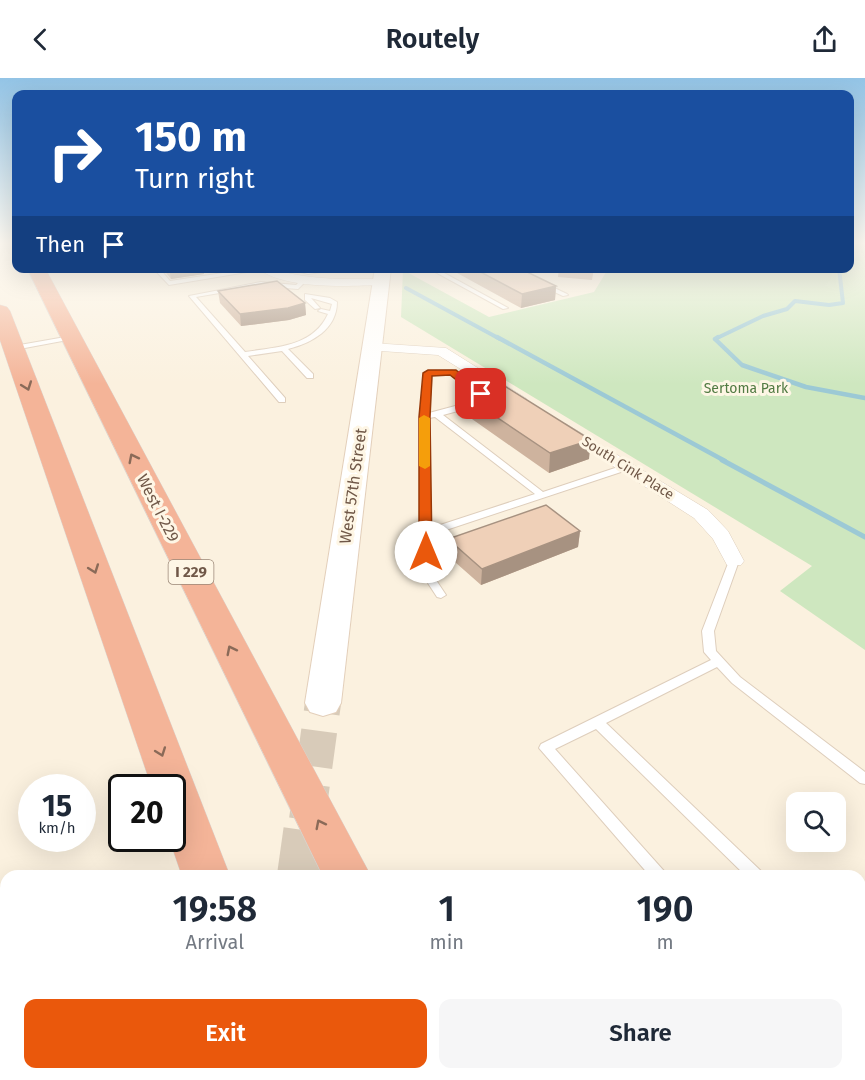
<!DOCTYPE html>
<style>
body{margin:0;font-family:"Fira Sans",sans-serif;background:#f6f6f7;color:#1f2937;height:100vh;display:flex;flex-direction:column;font-size:22px;white-space:nowrap}
*{box-sizing:border-box;margin:0}
p{font-size:20px;color:#747a83}
.icon{flex:none;width:33px;height:33px;fill:none;stroke:currentColor;stroke-width:2;stroke-linecap:round;stroke-linejoin:round}
.map{position:relative;flex:1;overflow:hidden}
.panel{position:absolute;left:0px;top:792px;width:866px;height:210px;display:flex;flex-direction:column;background:#fff;border-radius:18px 18px 0 0;box-shadow:0 6px 24px #0002}
.panel>*{flex:none}
.hud{position:absolute;left:12px;top:12px;width:842px;height:183px;border-radius:12px;box-shadow:0 6px 24px #0002;background:#1a4fa0;color:#fff;overflow:hidden}
.buttons{position:absolute;left:786px;top:714px;display:grid;gap:12px}
.buttons a{display:grid;place-items:center;width:60px;height:60px;border-radius:12px;background:#fff;box-shadow:0 6px 24px #0002;font-size:30px}
.speed{position:absolute;left:18px;top:696px;display:flex;gap:12px;font-size:30px;font-weight:700;text-align:center}
.speed>*{display:grid;place-content:center;width:78px;height:78px;border-radius:50%;background:#fff;box-shadow:0 6px 24px #0002;line-height:1}
.speed small{font-size:15px;font-weight:400}
.speed .limit{border:3px solid #111;border-radius:9px;background:#fff;color:#111}
.pin{position:absolute;display:grid;place-items:center;width:51px;height:51px;color:#fff;margin:-26px;border-radius:12px;box-shadow:0 3px 9px #0006}
.me{position:absolute;width:66px;margin:-33px;rotate:0deg;stroke-linejoin:round;filter:drop-shadow(0 0 4px #0008)}
.turn{display:flex;align-items:center;gap:21px;height:126px;padding:0 24px;font-size:27px}
.turn .icon{width:78px;height:78px;stroke-width:2.5}
.turn b{display:block;font-size:42px;line-height:51px}
.then{display:flex;align-items:center;height:57px;padding:0 24px;background:#0003;gap:12px;font-size:22px}
.eta{display:flex;justify-content:space-evenly;align-items:center;height:102px;text-align:center}
.eta b{font-size:36px;font-weight:600;line-height:42px}
.action{display:flex;gap:12px;margin-top:auto;padding:12px 24px}
.action a{flex:1;height:69px;border-radius:12px;background:#ea580c;color:#fff;font-size:24px;font-weight:600;line-height:69px;text-align:center}
.action a+a{background:#f6f6f7;color:#1f2937}
header{display:flex;justify-content:space-between;align-items:center;height:78px;padding:0 24px;background:#fff;font-size:27px;font-weight:600}
.map>svg:first-child{display:block}
</style>
<header><svg class="icon" aria-label="back" viewBox="0 0 24 24"><path d="M15 5l-7 7 7 7"/></svg>Routely<svg class="icon" aria-label="share" viewBox="0 0 24 24"><path d="M12 15V3M7 8l5-5 5 5M5 13v7h14v-7"/></svg></header>
<div class="map">
<svg width="865" height="1002" viewBox="0 0 865 1002">
<rect width="100%" height="100%" fill="#fbf1df"/>
<!-- green -->
<path fill="#cee7bf" d="M849,165H865V572L780,513L812,488L401,239L403,192L489,239L594,214L608,191L849,190Z"/>
<g fill="none" stroke-linecap="round" stroke-linejoin="round">
<!-- stream-far2 -->
<path stroke="#9cc9d5" stroke-width="4" d="M406,210L500,261
M715,261L763,238L787,231L795,223L829,227L843,225L839,190"/>
<!-- stream-far1 -->
<path stroke="#9cc9d5" stroke-width="4.5" d="M497,259L725,383
M718,259L715,261L742,287L806,309L865,320"/>
<!-- stream -->
<path stroke="#9cc9d5" stroke-width="5" d="M722,382L865,459"/>
<!-- secondary-tunnel-far1 -->
<path stroke="#d8cbb9" stroke-width="36" stroke-dasharray="36 18" stroke-linecap="butt" d="M307,742L323,625"/>
<!-- secondary-tunnel -->
<path stroke="#d8cbb9" stroke-width="46" stroke-dasharray="46 23" stroke-linecap="butt" d="M300,798L308,741"/>
<defs>
<path id="lane" d="M153,190H159L170,203L223,195L221,193L224,191C235,197 252,190 265,191L169,207Z
M287,190L308,192L326,190L328,193L308,196Z
M428,190H435L508,230L503,231Z
M526,190H533L524,197H520V195Z
M303,200L308,201L298,211L261,208L196,219L245,274C276,269 313,269 328,236L318,233L321,231L330,233L332,226L311,220L320,230L315,231L305,222V216L330,220L337,224C337,251 312,265 288,271L313,296V300H307L282,273L248,278L285,320V324H279L189,218L261,204L296,207Z
M544,205L567,216L568,217L563,218L542,208V206Z
M71,258L73,259V261L14,272L11,270L14,268Z
M452,292L485,316L480,327L443,337L543,414L624,387H630L631,389L630,391L431,457L430,493L446,517L441,520L437,519L420,493L421,339L424,295L428,293ZM450,296L477,317L474,323L429,335L432,297ZM435,339L535,416L431,450L429,340Z
M734,480L739,483L714,553L716,573L740,599L865,694V706L860,705L732,605L717,589L606,645L761,793L764,798H746L596,651L555,671L664,793L667,798H650L539,670L541,666L711,582L704,574L702,553L729,483Z
M860,890L865,892V911L860,909Z
M825,996H846L848,1002H827Z"/>
<path id="street" d="M257,190C273,190 288,196 304,198C329,202 355,201 381,201L387,204L381,207C347,208 285,212 257,190Z
M372,265L446,270L527,321L524,324H514L438,277L367,272L365,269L367,266Z
M566,346L708,432L728,453L744,483L741,487H727L713,461L694,440L560,354L558,351L560,348Z"/>
<path id="secondary" d="M375,190H391L341,625L336,634L323,638L310,634L305,625Z"/>
<path id="highway" d="M27,190H45L371,798H323Z
M0,227L7,229L10,233L230,798H182L169,760H172V710H152L0,262Z
M250,996H308L310,1002H252Z
M419,996H477L480,1002H422Z"/>
</defs>
<!-- lane casing -->
<use href="#lane" stroke="#decebc" stroke-width="2"/>
<!-- street casing -->
<use href="#street" stroke="#decebc" stroke-width="1"/>
<!-- secondary casing -->
<use href="#secondary" stroke="#e3cfba" stroke-width="2"/>
<!-- highway casing -->
<use href="#highway" stroke="#dad4cf" stroke-width="1"/>
<!-- lane -->
<use href="#lane" fill="#fff" fill-rule="evenodd"/>
<!-- street -->
<use href="#street" fill="#fff" fill-rule="evenodd"/>
<!-- secondary -->
<use href="#secondary" fill="#fff" fill-rule="evenodd"/>
<!-- highway -->
<use href="#highway" fill="#f4b498" fill-rule="evenodd"/>
</g>
<!-- wall -->
<path fill="#ceb39e" d="M162,190H203L204,196L171,201Z
M448,190H519L556,208L555,222L521,230Z
M559,190H594L592,202L558,199Z
M218,213L305,225L306,237L289,242L241,248L220,225Z
M462,316L589,381L549,395L462,334Z
M580,453L578,469L481,507L447,477L448,461Z"/>
<!-- shaded-wall -->
<path fill="#a79281" d="M169,190H203L204,196L171,201Z
M556,208L555,222L521,230L522,216Z
M305,225L306,237L289,242L241,248L240,236Z
M591,362L589,381L549,395L550,375Z
M580,453L578,469L481,507L482,491Z"/>
<!-- building -->
<path fill="#efd0b8" stroke="#a79281" stroke-width="1.5" d="M473,190H519L556,208L522,216Z
M277,203L305,225L288,230L240,236L218,213Z
M500,305L591,362L550,375L462,316Z
M546,427L580,453L482,491L448,461Z"/>
<!-- one-way arrows -->
<defs><path id="oneway-chevron" d="M-2-3.5L2.5 0L-2 3.5" fill="none" stroke-width="1.6" stroke-linecap="round" stroke-linejoin="round" transform="scale(1.5)"/></defs>
<g stroke="#8a6a58">
<use href="#oneway-chevron" transform="translate(27 308) rotate(70)"/>
<use href="#oneway-chevron" transform="translate(133 380) rotate(-117)"/>
<use href="#oneway-chevron" transform="translate(94 491) rotate(70)"/>
<use href="#oneway-chevron" transform="translate(231 572) rotate(-117)"/>
<use href="#oneway-chevron" transform="translate(161 674) rotate(70)"/>
<use href="#oneway-chevron" transform="translate(320 746) rotate(-117)"/>
</g>
<!-- sky -->
<linearGradient id="sky" x2="0" y2="1"><stop stop-color="#93c4e6"/><stop offset="0.54" stop-color="#fdf9f1"/><stop offset="1" stop-color="#fdf9f1" stop-opacity="0"/></linearGradient>
<rect width="865" height="306" fill="url(#sky)"/>
<!-- route -->
<path fill="#ea580c" stroke="#983908" stroke-width="1.5" d="M456,292L486,316L478,319L450,297L432,298L430,339L432,474L426,478L419,474V339L423,295L428,292Z"/>
<!-- slow -->
<path fill="#f59e0b" d="M424,337L430,340V388L425,391L419,388V340Z"/>
<g text-anchor="middle" dominant-baseline="central" stroke-width="6" stroke-linejoin="round" paint-order="stroke">
<!-- far-park labels -->
<g font-size="14" fill="#527b43" stroke="#fef6e5">
<text x="746" y="310">Sertoma Park</text>
</g>
<!-- far-street labels -->
<g font-size="14" fill="#705848" stroke="#fef6e5">
<text transform="translate(628 390) rotate(32)">South Cink Place</text>
</g>
<!-- shield labels -->
<rect fill="#fef6e5" stroke="#9b8777" stroke-width="1.5" x="168.5" y="482" width="45" height="24" rx="4.5"/>
<g font-size="15" font-weight="bold" fill="#705848">
<text x="191" y="494">I 229</text>
</g>
<!-- street labels -->
<g font-size="16" fill="#705848" stroke="#fef6e5">
<text transform="translate(353 408) rotate(-82)">West 57th Street</text>
<text transform="translate(158 430) rotate(63)">West I-229</text>
</g>
</g>
</svg>
<div class="buttons">
<a><svg class="icon" aria-label="search" viewBox="0 0 24 24"><circle cx="10" cy="10" r="6"/><path d="M15 15l6 6"/></svg></a>
</div>
<div class="speed"><div>15<small>km/h</small></div><div class="limit">20</div></div>
<div class="pin" style="left:481px;top:316px;background:#d93025"><svg class="icon" aria-label="arrive" viewBox="0 0 24 24"><path d="M6 21V4h12l-3 4 3 4H6"/></svg></div>
<svg class="me" style="left:426px;top:474px" viewBox="-20 -20 40 40"><circle r="19" fill="#fff"/><path d="M0-13L10 11 0 6-10 11z" fill="#ea580c"/></svg>
<div class="hud">
<div class="turn"><svg class="icon" aria-label="right" viewBox="0 0 24 24"><path d="M7 20v-9h11M14 6l5 5-5 5"/></svg><div><b>150 m</b>Turn right</div></div>
<div class="then">Then<svg class="icon" aria-label="arrive" viewBox="0 0 24 24"><path d="M6 21V4h12l-3 4 3 4H6"/></svg></div>
</div>
<section class="panel">
<div class="eta">
<div><b>19:58</b><p>Arrival</p></div>
<div><b>1</b><p>min</p></div>
<div><b>190</b><p>m</p></div>
</div>
<div class="action"><a>Exit</a><a>Share</a></div>
</section>
</div>
